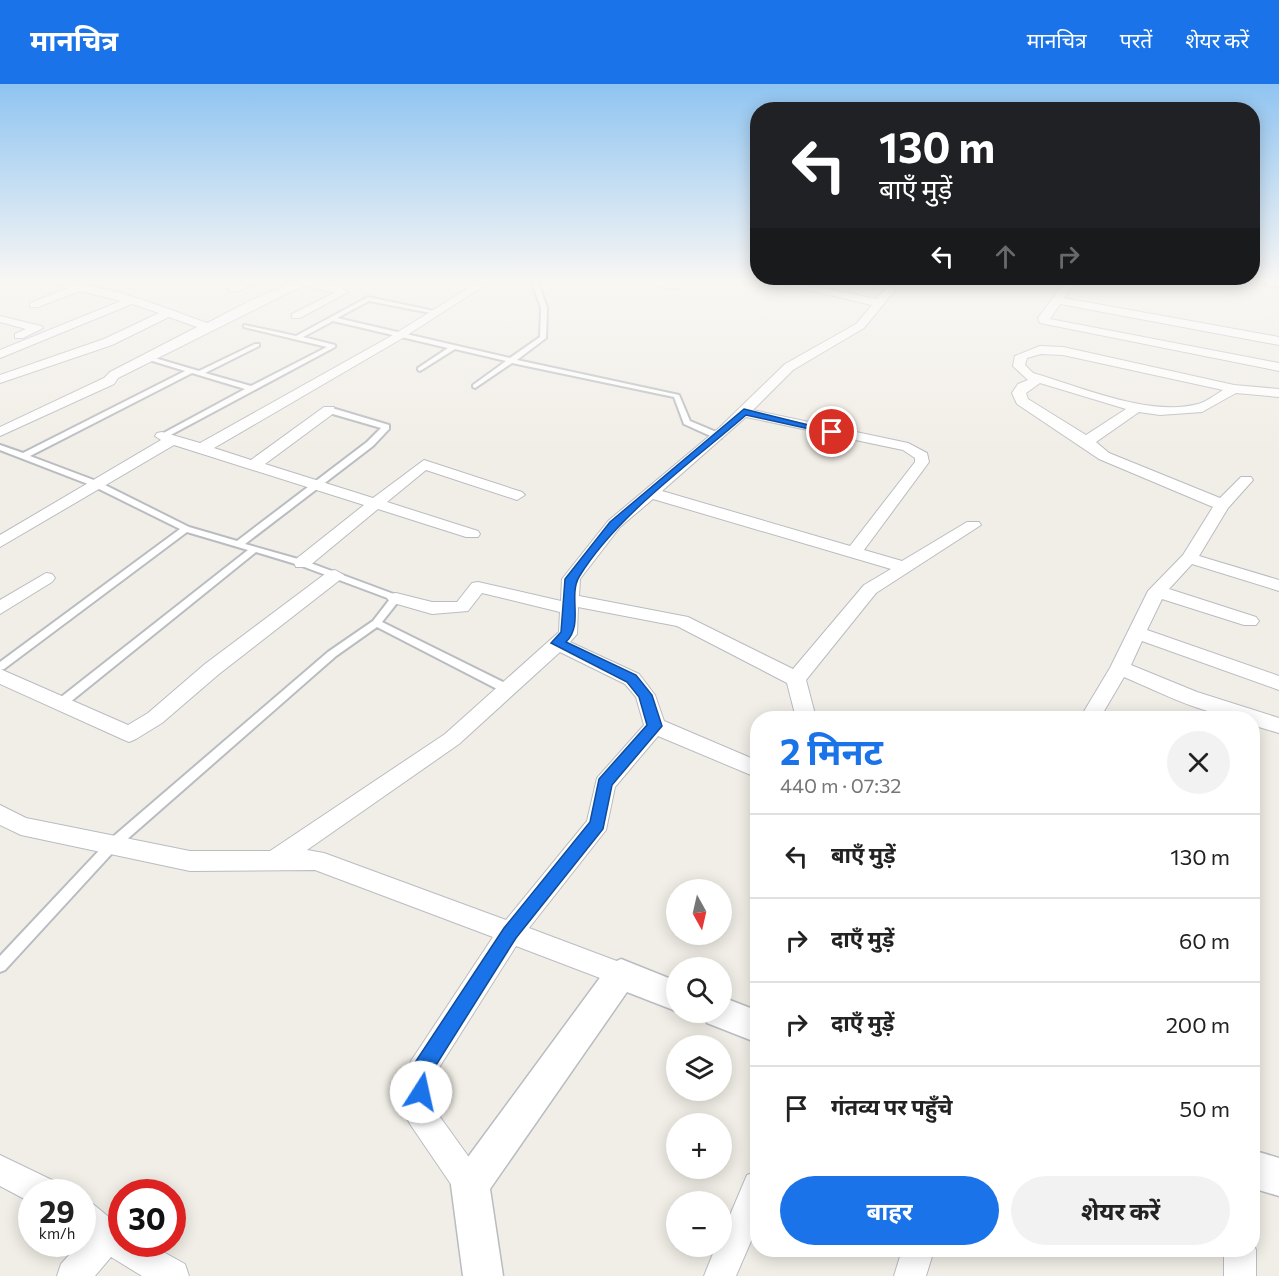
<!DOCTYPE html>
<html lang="hi">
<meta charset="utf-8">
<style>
body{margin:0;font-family:Commissioner,"Noto Sans Devanagari",sans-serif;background:#f2f2f2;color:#222;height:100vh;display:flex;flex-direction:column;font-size:22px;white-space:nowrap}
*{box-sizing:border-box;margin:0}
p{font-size:20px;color:#767676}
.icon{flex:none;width:33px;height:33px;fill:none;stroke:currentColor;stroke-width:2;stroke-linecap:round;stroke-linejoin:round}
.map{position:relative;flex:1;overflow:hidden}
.side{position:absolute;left:750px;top:627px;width:510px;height:546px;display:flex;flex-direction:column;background:#fff;border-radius:24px;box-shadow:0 3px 15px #0003}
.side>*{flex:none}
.banner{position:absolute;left:750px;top:18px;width:510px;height:183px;border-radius:24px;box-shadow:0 3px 15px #0003;background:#202124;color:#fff;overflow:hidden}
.needle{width:39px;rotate:172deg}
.fabs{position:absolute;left:666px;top:795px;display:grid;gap:12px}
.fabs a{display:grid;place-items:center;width:66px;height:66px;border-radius:50%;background:#fff;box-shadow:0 3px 15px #0003;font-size:30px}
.speed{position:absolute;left:18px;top:1095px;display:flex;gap:12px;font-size:30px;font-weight:700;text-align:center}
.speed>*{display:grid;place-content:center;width:78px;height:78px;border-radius:50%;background:#fff;box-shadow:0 3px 15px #0003;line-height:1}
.speed small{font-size:15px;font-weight:400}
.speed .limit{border:9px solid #d22;background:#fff;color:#111}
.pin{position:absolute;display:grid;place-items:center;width:51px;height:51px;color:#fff;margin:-26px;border:3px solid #fff;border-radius:50%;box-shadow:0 2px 6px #0007}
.me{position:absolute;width:66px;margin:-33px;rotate:10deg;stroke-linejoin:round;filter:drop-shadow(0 0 4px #0008)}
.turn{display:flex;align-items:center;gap:21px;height:126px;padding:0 30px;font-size:27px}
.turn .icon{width:78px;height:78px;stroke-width:2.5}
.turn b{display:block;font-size:42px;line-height:51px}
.lanes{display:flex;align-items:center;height:57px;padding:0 30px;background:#0003;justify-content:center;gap:30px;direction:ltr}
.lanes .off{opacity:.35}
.round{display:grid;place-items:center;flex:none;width:63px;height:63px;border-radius:32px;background:#f2f2f2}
.summary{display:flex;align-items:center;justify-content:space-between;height:102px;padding:0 30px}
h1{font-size:36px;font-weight:700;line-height:45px;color:#1a73e8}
.button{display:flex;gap:12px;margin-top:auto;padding:12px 30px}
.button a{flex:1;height:69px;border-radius:36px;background:#1a73e8;color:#fff;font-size:24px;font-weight:700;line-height:69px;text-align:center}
.button a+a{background:#f2f2f2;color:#222}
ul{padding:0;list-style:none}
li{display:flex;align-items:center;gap:18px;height:84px;padding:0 30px;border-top:2px solid #e0e0e0}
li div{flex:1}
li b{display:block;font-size:22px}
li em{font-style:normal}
header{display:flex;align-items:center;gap:36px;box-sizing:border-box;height:84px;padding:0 30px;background:#1a73e8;color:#fff}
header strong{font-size:28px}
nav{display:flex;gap:33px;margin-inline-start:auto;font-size:21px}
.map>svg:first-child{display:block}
</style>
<header>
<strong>मानचित्र</strong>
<nav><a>मानचित्र</a><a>परतें</a><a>शेयर करें</a></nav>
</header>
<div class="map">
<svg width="1279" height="1192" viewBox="0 0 1279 1192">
<rect width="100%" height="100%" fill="#f1eee7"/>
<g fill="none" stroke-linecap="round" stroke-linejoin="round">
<defs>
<path id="service" d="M532,198H538L547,224L546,254L517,276L679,311L690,337L721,350V354H715L684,340L674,313L512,279L475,304L473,303V301L506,277L455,265L420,287L418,286V284L448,264L333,237L303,253L335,261V263L165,354L158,352L245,305L192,289L30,372L99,398L189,443L237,457L367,358L381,344L326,328V324H332L389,341V345L373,362L245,460L305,477L399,512L401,514L382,538L511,602L512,605L507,609L503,608L377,543L336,572L116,765L5,886L0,888V872L108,757L328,568L373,537L390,515L299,481L256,468L64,623H56L55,620L56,617L248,466L187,448L4,585L0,586V578L180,445L93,402L0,366V361L23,369L185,287L146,275V273L148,272L199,287L255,260H259V262L205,289L251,302L327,263L244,243V241L296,252L368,213L439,228L436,230L369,217L337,234L510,274L540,253L541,224Z"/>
<path id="minor" d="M49,198C103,198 157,221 207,239C243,222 311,176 348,208L300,234H292V230L334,209L304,201L118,294L114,300L0,352V343L104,294L110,288L197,243L169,233L112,261L0,299V291L104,255L159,229L132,220L0,274V266L121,217L80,207L38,223H30V219L68,204Z
M244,198H258L236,208L227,206Z
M478,198H490L401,255L214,364L251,376L324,323H334V329L265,380L373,414L424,376L522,408L525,411L517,416L426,386L387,418L478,447L480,450L478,453H466L378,425L308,483H296L294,479L296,475L364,421L174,361L0,463V451L161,356L155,352L157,349L162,348L200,359L393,251Z
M650,198H684L689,201C681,207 657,204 650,198Z
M774,198H794L877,215L884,206L878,198H889L895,206L864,244L793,286L753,326L908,359L927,369L929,378L864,466L902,477L967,438H979L981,441L876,509L806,596L816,634H796L787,599L677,542L578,523L577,550L570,558L639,590L655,611L664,637L758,677V694L658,652L615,703L606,746L529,844L630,882L634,890L630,898L621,902L516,862L435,990V1026L481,1090L485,1101L481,1112L470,1116L459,1112L410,1040L405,1030L407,987L411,977L493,853L315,786L190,787L21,751L0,741V721L26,734L190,767H270L445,650L559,548L560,528L482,509L468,527L432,530L390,518L387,514L390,510L396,509L432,518H457L472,499L478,498L561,517L562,495L608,437L720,343L785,280L856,240L872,221ZM746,333L903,366L915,374V378L850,462L662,407ZM653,415L891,485L864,501L793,585L688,533L579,512L580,495L620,443ZM560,568L625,600L636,613L644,641L597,694L587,737L506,836L324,769L307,766L459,660Z
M1065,198H1075L1064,214L1279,253V261L1060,220L1050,235L1279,279V287L1040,239L1038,234Z
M0,232L41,242L43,244L23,254H15V250L26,245L0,238Z
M1040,262L1063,263L1234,301L1279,305V313L1236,309L1202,328L1160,331L1139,328L1096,358L1109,369L1220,414L1241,393H1251L1253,396L1228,424L1199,472L1279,496V507L1192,480L1169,505L1256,533L1259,537L1256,541H1244L1162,515L1147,546L1279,592V606L1142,557L1131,581L1197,608L1279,634V649L1252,641V634C1208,634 1164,610 1124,593L1100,634H1080L1110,584L1148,507L1183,471L1213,423L1099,375L1017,320L1012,309L1018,300L1028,296L1013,282L1015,272ZM1041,270L1063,271L1223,306C1215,311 1206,318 1198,320C1149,333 1081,303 1033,289L1025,281L1027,274ZM1040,299L1126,325L1086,351L1028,315L1026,309Z
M335,486L344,491L341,495L219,590L162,639L136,655L129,658L122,655L0,600V585L128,641L148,629L205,580L329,487Z
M46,489L52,490L55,494L52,498L0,530V516Z
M0,1071L54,1097L58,1108H32V1119L0,1102Z
M758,1087V1141L736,1192H704L716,1162H722V1150L747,1091Z
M82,1115L93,1120L122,1144V1160H149L185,1180L189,1192H142L111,1173L95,1192H57L61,1180L84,1154Z
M1252,1157L1256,1166V1192H1224V1166H1252Z
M902,1166H934L926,1192H894Z"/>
<path id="tertiary" d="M1265,198H1279V203L1266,201Z
M621,875L676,897V927L627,908L490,1105L503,1192H463L451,1101L457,1088L610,880Z
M722,913L758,927V959L707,939L703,928H722Z
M1252,1066L1279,1074V1112L1252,1104Z"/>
</defs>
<!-- service casing -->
<use href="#service" stroke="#b9bcc1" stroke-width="4"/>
<!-- minor casing -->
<use href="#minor" stroke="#b9bcc1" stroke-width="2"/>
<!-- tertiary casing -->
<use href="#tertiary" stroke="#b9bcc1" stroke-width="3"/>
<!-- service -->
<use href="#service" fill="#fff" fill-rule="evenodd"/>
<!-- minor -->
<use href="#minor" fill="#fff" fill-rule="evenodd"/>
<!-- tertiary -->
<use href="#tertiary" fill="#fff" fill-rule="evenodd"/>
</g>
<!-- sky -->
<linearGradient id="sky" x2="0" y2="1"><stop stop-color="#8fc4f1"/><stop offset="0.54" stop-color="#f9f7f4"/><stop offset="1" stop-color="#f9f7f4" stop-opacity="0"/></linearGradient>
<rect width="1279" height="365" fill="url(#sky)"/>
<!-- route -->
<path fill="#1a73e8" stroke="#114b97" stroke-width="1.5" d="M744,325L837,348L832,350L746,331C692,378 616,432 579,493C568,512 584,541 566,558L636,591L652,611L662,642L612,701L603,745L516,854L431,989L428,1015L421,1018L414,1015L411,1008L414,980L504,844L590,738L599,695L647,641L639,613L627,598L551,559L561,548L565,495L610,438Z"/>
</svg>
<div class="fabs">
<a><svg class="needle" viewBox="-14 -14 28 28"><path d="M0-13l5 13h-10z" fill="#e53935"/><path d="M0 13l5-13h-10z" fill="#767676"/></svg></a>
<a><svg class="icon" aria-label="search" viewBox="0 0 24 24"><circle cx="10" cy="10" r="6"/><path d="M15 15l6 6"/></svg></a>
<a><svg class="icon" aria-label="layers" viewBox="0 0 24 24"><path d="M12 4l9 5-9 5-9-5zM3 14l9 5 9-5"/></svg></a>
<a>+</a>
<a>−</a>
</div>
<div class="speed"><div>29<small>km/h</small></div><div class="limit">30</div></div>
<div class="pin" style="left:832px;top:348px;background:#d93025"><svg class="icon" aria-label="arrive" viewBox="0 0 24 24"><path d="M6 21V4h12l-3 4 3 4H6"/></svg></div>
<svg class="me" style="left:421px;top:1008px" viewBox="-20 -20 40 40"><circle r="19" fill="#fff"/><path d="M0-13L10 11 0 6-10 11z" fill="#1a73e8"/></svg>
<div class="banner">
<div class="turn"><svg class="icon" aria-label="left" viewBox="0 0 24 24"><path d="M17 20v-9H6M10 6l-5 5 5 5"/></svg><div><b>130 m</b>बाएँ मुड़ें</div></div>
<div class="lanes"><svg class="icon" aria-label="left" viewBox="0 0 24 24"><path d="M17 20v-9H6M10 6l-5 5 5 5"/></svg><svg class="icon off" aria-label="ahead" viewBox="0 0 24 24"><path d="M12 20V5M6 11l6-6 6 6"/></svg><svg class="icon off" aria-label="right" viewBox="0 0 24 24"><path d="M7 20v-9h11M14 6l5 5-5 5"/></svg></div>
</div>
<section class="side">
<div class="summary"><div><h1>2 मिनट</h1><p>440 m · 07:32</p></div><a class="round"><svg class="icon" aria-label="close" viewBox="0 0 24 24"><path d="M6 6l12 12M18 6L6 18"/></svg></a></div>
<ul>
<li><svg class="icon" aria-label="left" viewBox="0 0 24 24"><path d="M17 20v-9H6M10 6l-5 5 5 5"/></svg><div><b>बाएँ मुड़ें</b></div><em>130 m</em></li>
<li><svg class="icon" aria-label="right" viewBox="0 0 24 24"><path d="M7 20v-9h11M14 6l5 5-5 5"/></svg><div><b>दाएँ मुड़ें</b></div><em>60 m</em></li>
<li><svg class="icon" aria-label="right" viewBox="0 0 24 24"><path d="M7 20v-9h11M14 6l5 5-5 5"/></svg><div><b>दाएँ मुड़ें</b></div><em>200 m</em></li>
<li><svg class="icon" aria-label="arrive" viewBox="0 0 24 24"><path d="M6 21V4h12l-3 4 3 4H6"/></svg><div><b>गंतव्य पर पहुँचे</b></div><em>50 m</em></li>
</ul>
<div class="button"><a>बाहर</a><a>शेयर करें</a></div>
</section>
</div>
